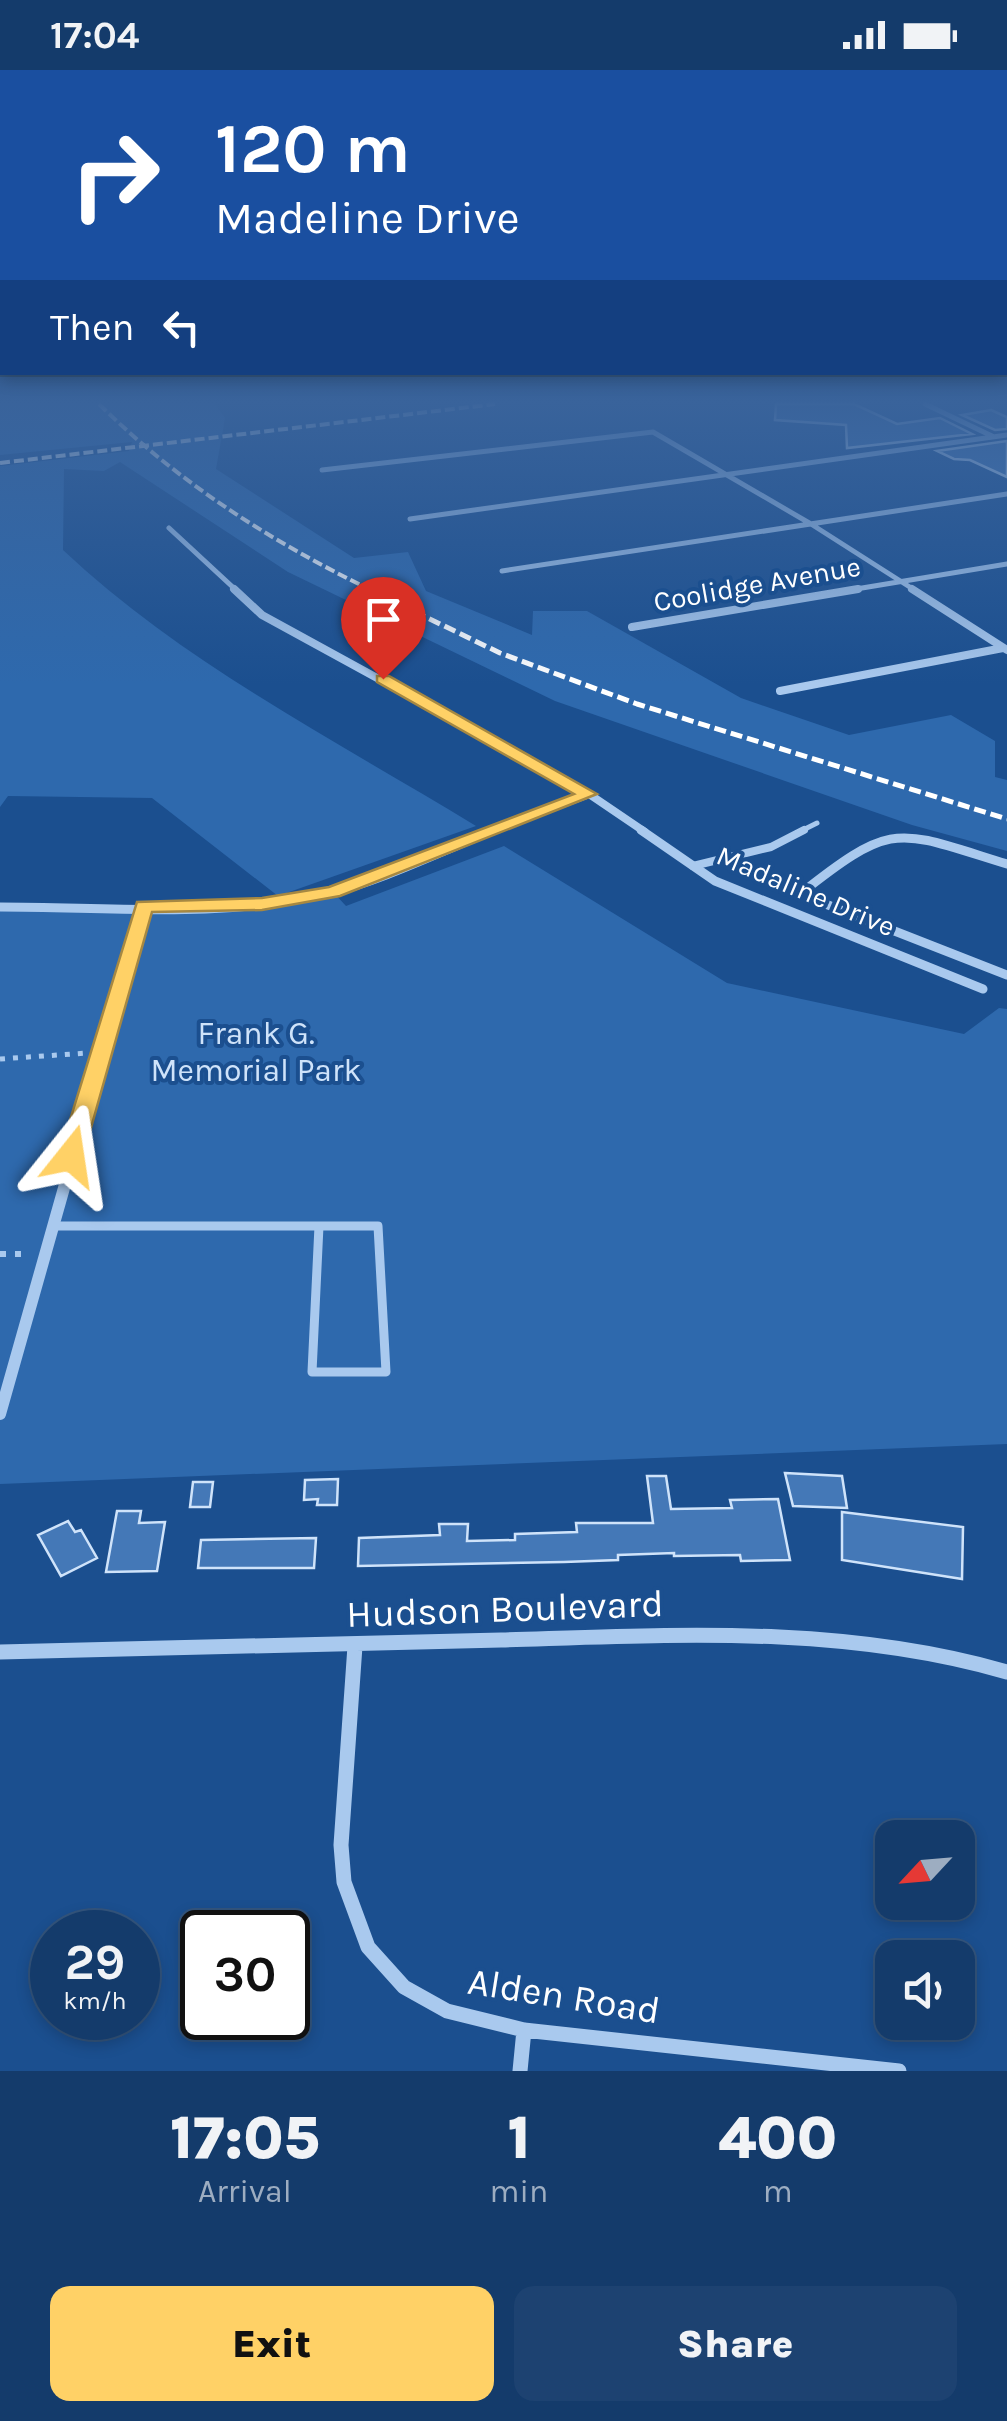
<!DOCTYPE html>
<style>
body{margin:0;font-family:Karla,sans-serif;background:#1d4271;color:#f1f3f6;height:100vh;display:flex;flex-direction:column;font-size:38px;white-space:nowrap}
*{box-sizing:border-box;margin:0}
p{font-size:32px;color:#9dadc1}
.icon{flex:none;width:55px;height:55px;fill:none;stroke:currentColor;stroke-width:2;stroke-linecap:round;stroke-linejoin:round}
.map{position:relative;height:2001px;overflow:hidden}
.details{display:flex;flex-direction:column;background:#143b6b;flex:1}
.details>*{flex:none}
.guide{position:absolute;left:0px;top:0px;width:1008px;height:305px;box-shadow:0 5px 15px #0003,0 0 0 2px #33557e;background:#1a4fa0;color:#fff;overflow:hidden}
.needle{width:65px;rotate:244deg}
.controls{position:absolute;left:875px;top:1750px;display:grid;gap:20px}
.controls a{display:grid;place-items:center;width:100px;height:100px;border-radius:20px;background:#143b6b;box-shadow:0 5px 15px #0003,0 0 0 2px #33557e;font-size:50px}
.speed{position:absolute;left:30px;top:1840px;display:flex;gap:20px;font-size:50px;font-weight:700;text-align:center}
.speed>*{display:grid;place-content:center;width:130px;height:130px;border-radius:50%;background:#143b6b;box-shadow:0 5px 15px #0003,0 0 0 2px #33557e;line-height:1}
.speed small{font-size:25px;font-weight:400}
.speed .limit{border:5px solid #111;border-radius:15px;background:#fff;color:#111}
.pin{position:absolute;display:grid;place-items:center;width:85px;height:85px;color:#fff;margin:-102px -42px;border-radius:50% 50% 50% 0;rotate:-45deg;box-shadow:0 0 10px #0007}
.pin .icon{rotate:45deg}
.me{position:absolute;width:110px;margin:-55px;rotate:15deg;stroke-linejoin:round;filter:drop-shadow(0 0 8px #0008)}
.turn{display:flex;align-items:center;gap:35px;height:210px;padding:0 50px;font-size:45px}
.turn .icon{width:130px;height:130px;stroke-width:2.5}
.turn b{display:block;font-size:70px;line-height:85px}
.then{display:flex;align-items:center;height:95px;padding:0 50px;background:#0003;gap:20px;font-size:38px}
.eta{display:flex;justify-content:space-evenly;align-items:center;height:170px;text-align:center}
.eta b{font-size:60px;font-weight:800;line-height:70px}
.cta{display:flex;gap:20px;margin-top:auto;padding:20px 50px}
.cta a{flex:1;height:115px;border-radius:20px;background:#ffd166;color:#111;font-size:40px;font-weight:800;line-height:115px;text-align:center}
.cta a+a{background:#1d4271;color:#f1f3f6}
.status{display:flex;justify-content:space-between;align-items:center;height:70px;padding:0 50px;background:#143b6b;direction:ltr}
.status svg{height:28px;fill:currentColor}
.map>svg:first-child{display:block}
</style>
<div class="status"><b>17:04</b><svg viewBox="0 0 49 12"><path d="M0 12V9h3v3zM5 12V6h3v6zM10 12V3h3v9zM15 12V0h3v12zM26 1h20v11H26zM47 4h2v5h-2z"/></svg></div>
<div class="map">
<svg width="1007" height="2001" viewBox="0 0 1007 2001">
<rect width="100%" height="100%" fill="#1b4f8f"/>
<!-- green -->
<path fill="#2e69ad" d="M0,334H215L225,348L216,399L354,488L408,482L426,521L532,565L533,541H587L741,628L849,665L951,645L995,671V707L1007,710V781L912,755L555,631L288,502L120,392L104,401L64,399L63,480C183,593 335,670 476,756L278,826L152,728L8,726L0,737V396L129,381L132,372L0,385Z
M504,776L727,913L964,964L999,938L1007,939V1374L0,1414V840L202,835L333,822L346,836Z"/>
<!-- building -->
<path fill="#4478b7" stroke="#cfe3fa" stroke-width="2.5" d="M776,334H854L897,354L940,348L972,364L847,378L846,355L775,350Z
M991,340L1007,347V359L995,360L962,345Z
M1007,371V407L970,390L954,389L937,381Z
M785,1403L842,1406L847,1438L793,1436Z
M647,1406H666L671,1439L732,1438L730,1430L778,1429L790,1490L741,1491L740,1485L674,1486V1483L618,1485V1490L564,1492L358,1496L359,1468L440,1465L439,1454H468L467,1471L515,1470V1464L577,1462L576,1453H653Z
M338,1409L337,1435H317L318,1429L304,1430L305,1410Z
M193,1412H213L210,1437H190Z
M117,1441H141L139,1453L165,1452L157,1501L106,1502Z
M842,1442L963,1457L962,1509L842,1490Z
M68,1451L75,1462L81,1460L97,1488L61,1506L38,1465Z
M316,1468L314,1498H198L201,1470Z"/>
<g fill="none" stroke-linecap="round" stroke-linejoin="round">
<!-- path-far1 -->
<path stroke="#a9c9ee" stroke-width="5" stroke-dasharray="5 8" stroke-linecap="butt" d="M0,989L87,983"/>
<!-- path -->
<path stroke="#a9c9ee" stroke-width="6" stroke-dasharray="6 9" stroke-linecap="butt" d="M0,1184H27"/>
<!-- lane-far2 -->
<path stroke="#a9c9ee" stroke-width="5" d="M799,762L817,753"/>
<!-- lane-far1 -->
<path stroke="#a9c9ee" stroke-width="8" d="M693,796L771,777L804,760"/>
<!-- lane -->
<path stroke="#a9c9ee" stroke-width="9" d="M53,1156H319
M319,1156H378L386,1302H312Z"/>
<!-- street-far4 -->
<path stroke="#a9c9ee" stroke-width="5" d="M925,334L992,366
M322,400L653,362L811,454L916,521
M410,449L1007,365
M169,458L237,521
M502,501L1007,424
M844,521L1007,494"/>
<!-- street-far3 -->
<path stroke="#a9c9ee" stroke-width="8" d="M234,519L262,545L589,724L645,762
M912,519L1007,580
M632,557L858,519
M780,621L1003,578
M489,762L589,724"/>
<!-- street-far2 -->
<path stroke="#a9c9ee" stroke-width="9" d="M641,760L715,811L983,919
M1007,794C896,760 895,749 800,824L1007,905
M0,837C109,837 223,849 330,823C386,809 441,781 495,760
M76,1075L144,836"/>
<!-- street-far1 -->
<path stroke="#a9c9ee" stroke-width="12" d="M0,1344L77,1072"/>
<!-- street -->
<path stroke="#a9c9ee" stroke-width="15" d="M355,1576L341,1775L344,1812L368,1877L404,1917L447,1941L524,1960L899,2001
M0,1582C167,1578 334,1574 501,1570C672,1565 841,1554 1007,1602
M520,2001L524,1960"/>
<!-- rail-far1 -->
<path stroke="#fff" stroke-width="4" stroke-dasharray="10 4" stroke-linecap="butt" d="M99,334C180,414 272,472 373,521
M0,393L495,334"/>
<!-- rail -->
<path stroke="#fff" stroke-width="5" stroke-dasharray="12 5" stroke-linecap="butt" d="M368,519L500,583L637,634L1007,749"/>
</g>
<!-- sky -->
<linearGradient id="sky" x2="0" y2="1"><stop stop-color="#0f2b4f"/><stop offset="0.54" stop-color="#39639b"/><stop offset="1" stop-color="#39639b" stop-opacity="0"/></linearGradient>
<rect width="1007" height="614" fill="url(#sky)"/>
<!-- route -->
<path fill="#ffd166" stroke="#a68842" stroke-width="2.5" d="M377,606H389L597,724L340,826L262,840L152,842L83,1086L80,1092H62L59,1086L137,832L262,828L329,817L574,724L377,612Z"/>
<g text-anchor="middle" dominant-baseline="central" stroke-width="8" stroke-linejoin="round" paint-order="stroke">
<!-- far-street labels -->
<g font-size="28" fill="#fff" stroke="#1b4f8f">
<text transform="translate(757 514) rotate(-10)">Coolidge Avenue</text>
<text transform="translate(806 821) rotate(23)">Madaline Drive</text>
</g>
<!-- park labels -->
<g font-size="32" fill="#cfe3fa" stroke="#1b4f8f">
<text x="256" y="963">Frank G.<tspan x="256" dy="37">Memorial Park</tspan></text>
</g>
<!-- near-street labels -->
<g font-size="38" fill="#fff" stroke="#1b4f8f">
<text transform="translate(505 1539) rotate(-2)">Hudson Boulevard</text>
<text transform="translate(564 1926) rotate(9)">Alden Road</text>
</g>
</g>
</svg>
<div class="controls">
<a><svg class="needle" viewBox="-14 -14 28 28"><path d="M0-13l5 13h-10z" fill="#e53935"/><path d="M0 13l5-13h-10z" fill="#9dadc1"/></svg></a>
<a><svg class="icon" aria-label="sound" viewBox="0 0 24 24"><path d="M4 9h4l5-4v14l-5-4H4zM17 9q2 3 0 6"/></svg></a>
</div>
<div class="speed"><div>29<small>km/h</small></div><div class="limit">30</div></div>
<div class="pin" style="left:383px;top:609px;background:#d93025"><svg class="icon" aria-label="arrive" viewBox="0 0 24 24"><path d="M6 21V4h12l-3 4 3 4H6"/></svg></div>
<svg class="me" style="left:71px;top:1086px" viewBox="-20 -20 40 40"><path d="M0-17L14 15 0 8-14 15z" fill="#ffd166" stroke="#fff" stroke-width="4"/></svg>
<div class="guide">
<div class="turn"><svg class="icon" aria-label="right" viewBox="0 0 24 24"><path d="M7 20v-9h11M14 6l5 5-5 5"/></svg><div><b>120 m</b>Madeline Drive</div></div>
<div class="then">Then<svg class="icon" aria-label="left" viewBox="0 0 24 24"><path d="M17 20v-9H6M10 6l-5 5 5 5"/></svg></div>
</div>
</div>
<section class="details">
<div class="eta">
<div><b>17:05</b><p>Arrival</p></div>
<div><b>1</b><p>min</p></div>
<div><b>400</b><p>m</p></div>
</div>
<div class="cta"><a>Exit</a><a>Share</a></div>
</section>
